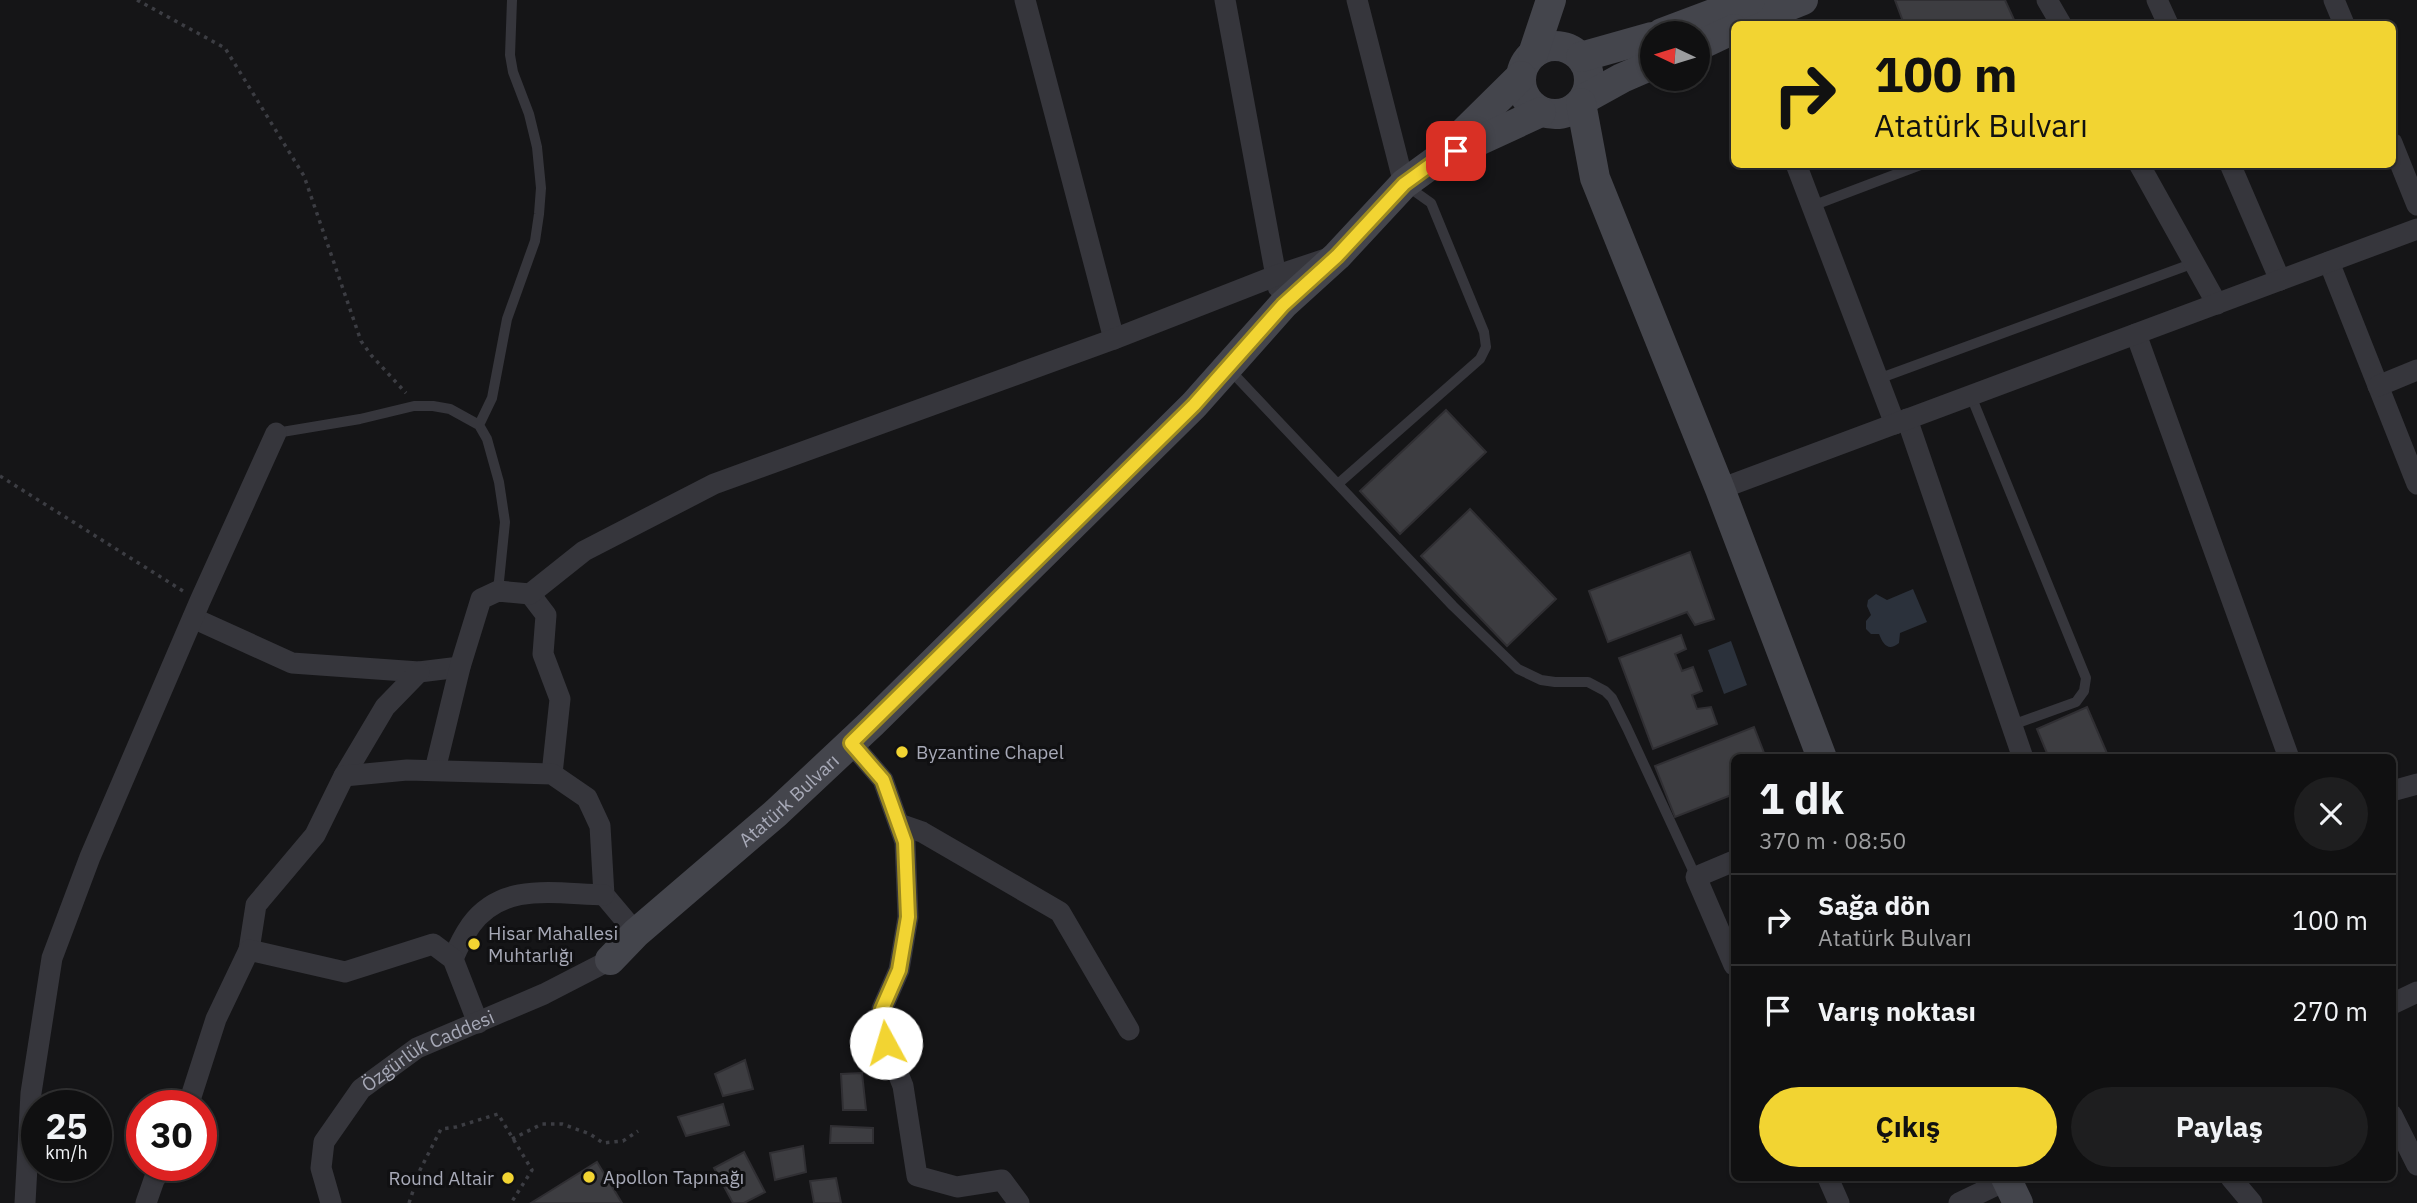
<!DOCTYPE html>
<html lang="tr">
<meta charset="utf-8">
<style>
body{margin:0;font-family:"IBM Plex Sans",sans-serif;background:#1e1e1f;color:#f1f3f6;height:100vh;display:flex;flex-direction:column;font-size:26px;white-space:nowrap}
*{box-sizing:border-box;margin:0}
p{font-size:23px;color:#9c9d9f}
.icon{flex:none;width:38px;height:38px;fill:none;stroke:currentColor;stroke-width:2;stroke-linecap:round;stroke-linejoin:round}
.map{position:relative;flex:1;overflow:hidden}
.details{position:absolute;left:1731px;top:754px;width:665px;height:427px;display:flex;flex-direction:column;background:#101011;border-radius:10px;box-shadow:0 2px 5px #0004,0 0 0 2px #303031}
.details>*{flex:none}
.top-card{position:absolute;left:1731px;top:21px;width:665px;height:147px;border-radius:10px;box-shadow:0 2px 5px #0004,0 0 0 2px #303031;background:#f2d432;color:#111;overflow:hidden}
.needle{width:46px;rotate:274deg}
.controls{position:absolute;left:1640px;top:21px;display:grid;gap:14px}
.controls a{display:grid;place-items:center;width:70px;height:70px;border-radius:50%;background:#101011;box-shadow:0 2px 5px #0004,0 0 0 2px #303031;font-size:35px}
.speed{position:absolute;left:21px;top:1090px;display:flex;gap:14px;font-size:35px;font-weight:700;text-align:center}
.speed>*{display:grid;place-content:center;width:91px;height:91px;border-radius:50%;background:#101011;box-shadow:0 2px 5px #0004,0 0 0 2px #303031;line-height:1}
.speed small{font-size:18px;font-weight:400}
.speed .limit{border:10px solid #d22;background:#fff;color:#111}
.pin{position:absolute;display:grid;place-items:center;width:60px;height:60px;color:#fff;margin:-30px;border-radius:14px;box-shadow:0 4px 10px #0006}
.me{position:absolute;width:77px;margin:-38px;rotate:354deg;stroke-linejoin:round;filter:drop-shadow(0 0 5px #0008)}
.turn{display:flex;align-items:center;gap:24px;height:147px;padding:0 28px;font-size:32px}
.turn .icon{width:91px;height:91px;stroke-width:2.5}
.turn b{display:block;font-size:49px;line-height:60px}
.round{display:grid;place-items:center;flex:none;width:74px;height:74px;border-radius:37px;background:#1e1e1f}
.overview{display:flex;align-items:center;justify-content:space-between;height:119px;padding:0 28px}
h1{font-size:42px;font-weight:700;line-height:52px}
.primary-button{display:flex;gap:14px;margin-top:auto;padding:14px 28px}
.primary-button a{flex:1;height:80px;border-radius:42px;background:#f2d432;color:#111;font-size:28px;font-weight:700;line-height:80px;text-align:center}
.primary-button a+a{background:#1e1e1f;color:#f1f3f6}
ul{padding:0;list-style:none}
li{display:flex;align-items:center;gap:21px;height:91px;padding:0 28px;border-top:2px solid #303031}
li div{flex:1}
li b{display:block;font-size:26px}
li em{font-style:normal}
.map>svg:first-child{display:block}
</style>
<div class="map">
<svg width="2417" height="1203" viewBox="0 0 2417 1203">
<rect width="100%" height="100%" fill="#151517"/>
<!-- water -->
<path fill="#2b313b" d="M1913,589L1927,622L1900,633L1899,643C1888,652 1883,644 1879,634H1871L1866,629V621L1871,615L1867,606L1868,600L1876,594L1887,600Z
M1731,641L1747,685L1724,694L1708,650Z"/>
<!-- building -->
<path fill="#3d3d41" stroke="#302f33" stroke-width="2" d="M1895,0H2005L2016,24H1904Z
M1446,410L1486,452L1400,534L1360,491Z
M1470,509L1556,599L1507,646L1421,556Z
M1690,552L1714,619L1695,625L1687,612L1608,642L1589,591Z
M1681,635L1686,649L1675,654L1682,671L1693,667L1702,691L1692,695L1697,709L1711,707L1717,724L1653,749L1619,658Z
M2087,707L2109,758H2049L2037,729Z
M1754,727L1766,758H1734V794L1675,817L1655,766Z
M745,1060L753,1089L723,1096L715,1074Z
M862,1073L866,1110H843L841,1074Z
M723,1104L729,1125L686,1136L678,1117Z
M831,1126L873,1128V1143H830Z
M803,1146L806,1172L775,1180L770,1153Z
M744,1152L765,1192L744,1203H733L714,1168Z
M597,1162L622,1203H531L547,1193Z
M836,1178L841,1203H814L810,1181Z"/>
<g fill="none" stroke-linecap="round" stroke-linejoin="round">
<!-- path -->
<path stroke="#3c3d43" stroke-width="3.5" stroke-dasharray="3.5 5" stroke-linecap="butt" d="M137,0L225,48L304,176L361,341L371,355L406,393
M0,476L183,591
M512,1139L542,1124H562L590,1134L603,1143L623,1141L638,1131
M409,1203L420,1170L441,1129L456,1127L498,1114L532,1170L511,1203"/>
<!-- lane -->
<path stroke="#36363c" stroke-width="10" d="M1812,206L1923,164
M1228,368L1453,606L1518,669L1541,680L1555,682H1588L1605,691L1612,698L1627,728L1696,877
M1878,379L2194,263
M1971,396L2086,678L2084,691L2076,702L2012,725
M479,425L492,398L507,319L535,241L539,214L541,188L537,147L529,114L513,72L510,55L512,0
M276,433L360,419L414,406H433L450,409L479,425L487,439L499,482L505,522L498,591
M1339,483L1480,359L1486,347L1484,332L1431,203L1407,186"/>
<!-- street -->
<g stroke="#36363c" stroke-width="21">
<path d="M1025,0L1114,339"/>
<path d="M1225,0L1278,287"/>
<path d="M1357,0L1404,184"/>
<path d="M2047,0L2061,24"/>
<path d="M2157,0L2168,24"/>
<path d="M2334,0L2344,24"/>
<path d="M2392,143L2417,205"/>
<path d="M1796,164L1895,424"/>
<path d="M2139,164L2217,304"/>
<path d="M2230,164L2280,280"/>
<path d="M2329,262L2417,484"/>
<path d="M2136,334L2289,758"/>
<path d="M2378,386L2417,370"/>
<path d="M1907,419L2023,758"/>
<path d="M1720,489L2417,229"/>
<path d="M530,594L546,615L543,654L560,699L552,774"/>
<path d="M193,618L292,663L419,672L460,667"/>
<path d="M851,743L883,780L905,842L908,917L899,970L882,1009L886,1043L903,1086L917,1176L957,1187L1002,1180L1019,1203"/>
<path d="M435,770L460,667L481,599L498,591L530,594L584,551L714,484L1114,339L1275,276L1329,258"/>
<path d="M344,776L385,707L419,672"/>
<path d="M2392,791L2417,784"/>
<path d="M899,824L922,832L1060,912L1129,1030"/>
<path d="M1734,861L1696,877L1734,965"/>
<path d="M249,950L256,905L315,835L344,776L407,770L552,774L587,798L600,826L604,895L636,933"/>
<path d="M453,959C458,947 464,935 471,925C503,881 556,894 604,895"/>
<path d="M2392,1004L2417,992"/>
<path d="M188,1106L216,1019L249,950L345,972L433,944L453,959L478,1023"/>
<path d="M2392,1115L2417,1165"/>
<path d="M1828,1178L1839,1203"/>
<path d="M2231,1178L2252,1203"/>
<path d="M25,1203L31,1093L52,958L90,857L200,601L276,433"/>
<path d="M146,1203L154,1180L163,1166"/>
<path id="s1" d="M331,1203L321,1168L324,1142L361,1089L417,1048L544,994L610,960"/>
<path d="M1959,1203L2007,1180"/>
</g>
<!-- secondary -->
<g stroke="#44454c" stroke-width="30">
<path d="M1744,24L1803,0"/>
<path d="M1662,33L1750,0"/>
<circle cx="1555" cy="80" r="34"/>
<path d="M1698,46L1734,29"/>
<path d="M1533,54L1551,0"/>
<path d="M1581,57L1652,37"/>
<path d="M1584,99L1622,78L1652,65"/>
<path d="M1581,103L1595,178L1720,489L1822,758"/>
<path d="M1449,147L1521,76"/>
<path id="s2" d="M610,960L636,933L776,813L872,723L1194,405L1283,305L1337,256L1404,184L1437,160L1541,112"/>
<path d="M2006,1178L2018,1203"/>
</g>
</g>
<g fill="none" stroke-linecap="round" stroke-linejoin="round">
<defs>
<path id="route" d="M886,1043L882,1009L899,970L908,917L905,842L883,780L851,743L1194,405L1283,305L1337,256L1404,184L1437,160L1456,151"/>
</defs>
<!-- route casing -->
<use href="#route" stroke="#9d8a20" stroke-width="18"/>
<!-- route -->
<use href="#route" stroke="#f2d432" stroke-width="12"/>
</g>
<!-- markers -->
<g fill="#f2d432" stroke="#101012" stroke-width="2.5">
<circle cx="902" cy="752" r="7"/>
<circle cx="474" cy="944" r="7"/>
<circle cx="589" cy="1177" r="7"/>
<circle cx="508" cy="1178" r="7"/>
</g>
<g text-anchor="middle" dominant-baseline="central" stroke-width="6" stroke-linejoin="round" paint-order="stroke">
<!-- poi labels -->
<g font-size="19" fill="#a7a9b7" stroke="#101012" text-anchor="start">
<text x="916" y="752">Byzantine Chapel</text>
<text x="488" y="933">Hisar Mahallesi<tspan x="488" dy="22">Muhtarlığı</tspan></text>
<text x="603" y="1177">Apollon Tapınağı</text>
<text x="494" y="1178" text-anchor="end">Round Altair</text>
</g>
<!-- street labels -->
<g font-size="19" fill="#a7a9b7" stroke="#101012">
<text stroke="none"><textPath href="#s2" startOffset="240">Atatürk Bulvarı</textPath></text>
<text stroke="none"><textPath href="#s1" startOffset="205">Özgürlük Caddesi</textPath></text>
</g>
</g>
</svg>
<div class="controls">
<a><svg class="needle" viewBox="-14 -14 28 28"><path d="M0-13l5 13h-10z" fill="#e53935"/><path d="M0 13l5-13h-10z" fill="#9c9d9f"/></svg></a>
</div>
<div class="speed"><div>25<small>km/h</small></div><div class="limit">30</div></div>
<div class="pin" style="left:1456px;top:151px;background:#d93025"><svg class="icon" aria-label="arrive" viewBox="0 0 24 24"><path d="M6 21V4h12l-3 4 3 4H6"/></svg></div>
<svg class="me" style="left:886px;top:1043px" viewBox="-20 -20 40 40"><circle r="19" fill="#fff"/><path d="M0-13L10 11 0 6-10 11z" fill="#f2d432"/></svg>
<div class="top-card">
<div class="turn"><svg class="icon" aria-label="right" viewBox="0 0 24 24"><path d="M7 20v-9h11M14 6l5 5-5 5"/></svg><div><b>100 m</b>Atatürk Bulvarı</div></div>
</div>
<section class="details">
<div class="overview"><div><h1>1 dk</h1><p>370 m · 08:50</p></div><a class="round"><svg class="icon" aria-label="close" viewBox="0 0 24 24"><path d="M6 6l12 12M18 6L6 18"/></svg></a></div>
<ul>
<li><svg class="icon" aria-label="right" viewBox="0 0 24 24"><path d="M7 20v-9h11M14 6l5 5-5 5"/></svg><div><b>Sağa dön</b><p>Atatürk Bulvarı</p></div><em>100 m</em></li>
<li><svg class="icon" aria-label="arrive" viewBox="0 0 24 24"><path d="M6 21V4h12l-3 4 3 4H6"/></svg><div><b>Varış noktası</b></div><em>270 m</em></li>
</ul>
<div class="primary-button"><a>Çıkış</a><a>Paylaş</a></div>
</section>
</div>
